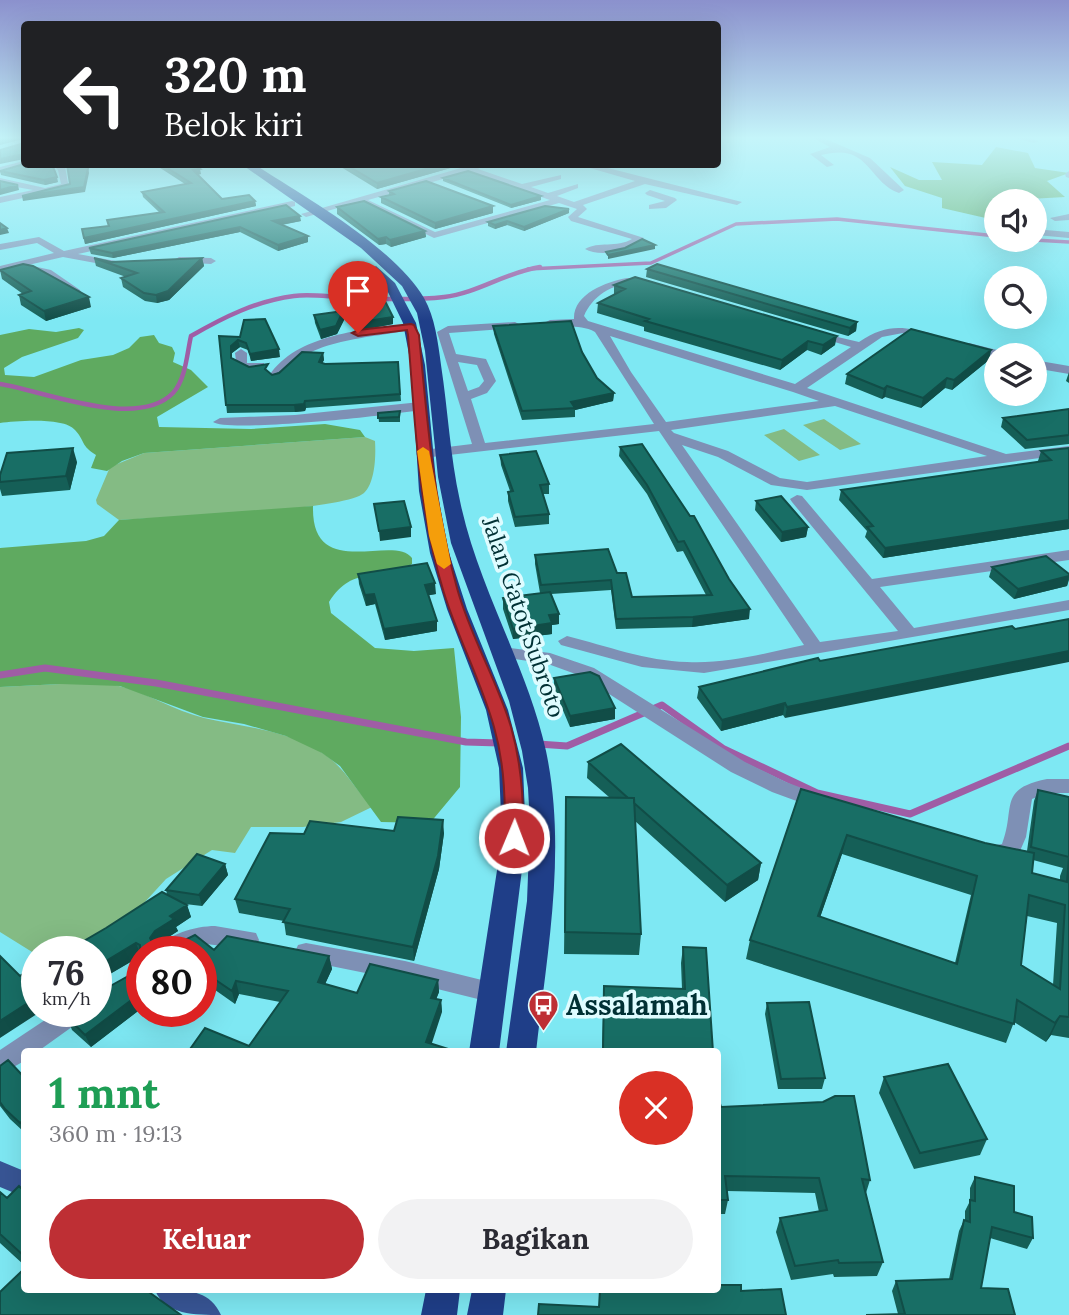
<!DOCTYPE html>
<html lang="id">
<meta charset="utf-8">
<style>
body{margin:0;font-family:Lora,serif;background:#f2f2f3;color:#2b2b33;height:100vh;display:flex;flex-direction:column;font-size:26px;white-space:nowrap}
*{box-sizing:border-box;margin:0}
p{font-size:23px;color:#7c7c81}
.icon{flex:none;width:38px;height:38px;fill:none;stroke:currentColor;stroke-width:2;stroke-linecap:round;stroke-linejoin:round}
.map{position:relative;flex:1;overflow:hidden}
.drawer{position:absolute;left:21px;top:1048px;width:700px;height:245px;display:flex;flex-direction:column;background:#fff;border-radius:7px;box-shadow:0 7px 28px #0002}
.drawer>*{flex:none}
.guide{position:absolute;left:21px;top:21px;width:700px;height:147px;border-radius:7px;box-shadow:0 7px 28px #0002;background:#202124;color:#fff;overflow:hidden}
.fabs{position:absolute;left:984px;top:189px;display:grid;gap:14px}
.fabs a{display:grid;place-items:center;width:63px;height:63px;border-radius:50%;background:#fff;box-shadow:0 7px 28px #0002;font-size:35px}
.speed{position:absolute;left:21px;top:936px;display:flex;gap:14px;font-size:35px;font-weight:700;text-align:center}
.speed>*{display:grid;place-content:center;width:91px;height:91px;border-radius:50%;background:#fff;box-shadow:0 7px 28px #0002;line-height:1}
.speed small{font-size:18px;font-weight:400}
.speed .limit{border:10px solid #d22;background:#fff;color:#111}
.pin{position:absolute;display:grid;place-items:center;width:60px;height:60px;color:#fff;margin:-72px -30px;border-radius:50% 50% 50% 0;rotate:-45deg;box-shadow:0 0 7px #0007}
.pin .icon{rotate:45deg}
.me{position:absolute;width:77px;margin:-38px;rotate:1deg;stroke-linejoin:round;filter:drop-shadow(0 0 5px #0008)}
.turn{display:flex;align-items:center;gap:24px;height:147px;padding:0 28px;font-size:32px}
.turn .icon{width:91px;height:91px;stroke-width:2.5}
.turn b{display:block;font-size:49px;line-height:60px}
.round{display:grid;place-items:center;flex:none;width:74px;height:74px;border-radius:37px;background:#f2f2f3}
.headline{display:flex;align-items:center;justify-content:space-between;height:119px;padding:0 28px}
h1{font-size:42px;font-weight:800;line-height:52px;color:#1e9e55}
.primary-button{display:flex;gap:14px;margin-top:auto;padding:14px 28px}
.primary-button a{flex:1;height:80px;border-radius:42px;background:#be2f34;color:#fff;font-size:28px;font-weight:800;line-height:80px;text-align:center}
.primary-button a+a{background:#f2f2f3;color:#2b2b33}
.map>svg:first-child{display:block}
</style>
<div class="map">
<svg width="1069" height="1315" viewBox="0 0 1069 1315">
<rect width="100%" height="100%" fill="#7ee8f3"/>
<!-- green -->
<path fill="#84bb84" d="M824,419L861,444L840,450L803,425Z
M784,429L820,455L799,461L764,435Z
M365,437L375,441C376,456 375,483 364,493C344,511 157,518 119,520L97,504L96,500L110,467L144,453Z
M60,684C79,684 101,681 119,686C146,692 175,711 204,718C244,727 286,730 321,752C344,766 354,788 372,807L341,822L303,827H251L235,853L212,850L166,879L133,915L71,952H37V955L0,932V687Z"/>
<!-- forest -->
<path fill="#5faa60" d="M996,147L1028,153L1035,168L1069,173L1047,181L1065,197L996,201V216L990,219L942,208V198L905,186L890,167L919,180H942L932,162L982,165Z
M79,328L84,330L78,338L22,357L4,368L5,375L34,377L81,360L113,355L129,348L140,337L154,335L159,343L172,347L175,353L173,362L191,370L208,387L157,417L159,427L251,429L325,424L360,430L365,437L144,453L122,461L107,471L91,468L96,455C81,446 85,441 75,430C64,417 17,421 0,423V335L29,329L56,332Z
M313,506C311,583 394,533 412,558V564C378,585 355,562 329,602L331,613L375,648L414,651L454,648L461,717L460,787L430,823L381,822L340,766L322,753L286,736L244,724L203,717L120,686L60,684L0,687V548L86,541L104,536L119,520Z"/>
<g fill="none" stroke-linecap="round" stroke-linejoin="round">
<!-- stream-far2 -->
<path stroke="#9f5da5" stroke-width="3.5" d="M1034,240L1069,242
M528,269L651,263L736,224L837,219L996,236"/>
<!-- stream-far1 -->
<path stroke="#9f5da5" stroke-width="4.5" d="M0,384C44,391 137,430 173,393C186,379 187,353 191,336C224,317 256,301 294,296C308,294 323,296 337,297C371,299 410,301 444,297C478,293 506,272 540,267"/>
<!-- stream -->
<path stroke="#9f5da5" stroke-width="7" d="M0,675L45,668L156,683L466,742L499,743
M538,744L567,746L662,705L724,749L817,793L910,814L1069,746"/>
<!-- minor -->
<path fill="#7e90b5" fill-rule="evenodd" d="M811,137H821L870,158L904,190L899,193C867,181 870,142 821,155L834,165L827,167L810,154L830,147Z
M1012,137H1026L1038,141L1034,143Z
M1063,137H1069V140Z
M24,161L27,166L0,173V167Z
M52,164L65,167L69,188L0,203V197L33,190L0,184V178L45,188L61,184L58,170Z
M475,164L483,166L478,169L522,184L561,175V179L531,187L548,193L578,184V188L557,196L574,202L635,181L576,164H592L742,202L737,205L645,184L583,205L587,209L578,217L644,238C632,251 600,258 585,249C598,241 617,248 632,239L571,221L568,217L577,209L559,203L434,238L359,202L306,217L301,214ZM468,172L550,200L435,232L368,200Z
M1069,171V178L1066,177L1065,174Z
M650,190L675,198L677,200L666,208L649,209V205L665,201L647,195L645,193Z
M292,201L295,202V206L78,254L121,262L122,264L117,267L63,257L28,265L51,270L80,290L81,292L76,295C45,283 40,263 0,272V266L54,253L37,243L0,250V244L39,237L64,251Z
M1069,214V220L1055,221L1050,218Z
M1034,229L1069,232V238L1036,235Z
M179,257L211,258L216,261L211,264L175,262L174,260Z
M627,278L648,280L653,283C647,287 645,285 638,284C614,282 593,295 584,316L588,321L795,384L851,347L812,335V331L859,342C886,324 902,326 933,334V338L929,340L903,333L882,337L807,388L1006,454L1069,446V454L807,490L771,485L718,457L682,445L820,642L898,631L792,502L790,499L797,495L802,496L872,579L1069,550V560L880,587L914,628L1069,600V610L704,673L642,667L561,645L558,641L567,636C607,646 646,661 687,662C727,664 766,653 804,645L659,431L423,458L416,454L423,450L472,444L437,332L448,326L515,322L521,325L515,328L449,333L456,354L486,359L496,381L487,393L471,399L485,443L654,424L595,332C578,322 557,331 544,323L550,320L574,319C573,294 606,282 627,278ZM610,336L793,392L819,401L666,422L631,372ZM458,362L477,365L484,381L479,387L468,391ZM835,406L987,456L807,482L780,478L728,451L674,433L671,430Z
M411,324L415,325V329C371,339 307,337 279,379L275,380L269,376C296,334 365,329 411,324Z
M969,343L1005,352L1007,355L996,357L965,350L963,347Z
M241,349L247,353V363H264V369L247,372L237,368L235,353Z
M1034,360L1069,366V374L1034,368Z
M420,402L426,406L425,409C398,415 227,433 213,422L220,418L295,415Z
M501,647L550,653L594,668L745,762L786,782L828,798L831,803L828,808L821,810L772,792L731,772L581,676L548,664L495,656L492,652Z
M1047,779H1069V793H1047L1032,799L1026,837L1017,858L992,861L985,859L981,853L985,847L1002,844C1016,808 997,789 1047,779Z
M215,926L256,933L259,940L256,947L248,949L206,944L186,952H156C165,934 196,926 215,926Z
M306,943L405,961L494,983L502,986L506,993L502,1000L494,1003L405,981L306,961L298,959L295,952L298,945Z
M57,1012H87L83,1019L37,1052H24V1061L0,1075V1050Z"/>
<!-- major -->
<path fill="#385595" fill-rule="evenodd" d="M0,1161L24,1171V1197L0,1187Z
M155,1290C181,1290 209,1287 221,1315C195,1315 165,1315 155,1290Z"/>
<!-- highway -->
<path fill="#1f3e88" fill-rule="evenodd" d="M241,164H254L268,173C314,202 397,251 424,298C435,317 438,343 441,365C448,410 450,456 460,501C478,588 527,665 546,751C567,851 547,952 536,1052H506L527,901L530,825L528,788L522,751L509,701L451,543L438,477L425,351L417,313L402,286L361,248Z
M376,266L395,283L416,323L425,365L437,491L449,553L467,609L508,710L523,768L526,838L499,1052H469L502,838L499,768L486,710L447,609L430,553L419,491L411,365L403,323L386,288L370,270Z
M426,1290H460L457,1315H421Z
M472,1290H506L503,1315H467Z"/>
</g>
<!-- wall -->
<path fill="#155f57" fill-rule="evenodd" d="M154,164H192L201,174L198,175L222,199L255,201L256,206L85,244L82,229L108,226L107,220L160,213L143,197L142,192L185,184Z
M336,164H454V167L377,189Z
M0,171L58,182L45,185L1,175Z
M443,178L541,200L511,208L443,181Z
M389,191L493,213L435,229L381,203V197L389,195Z
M286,205L301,221L282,225L308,236V242L278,251L240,232L113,258L91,254L89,248Z
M337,207L425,231L426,237L391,247L386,244L379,245L337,214Z
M569,213L524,231L507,225L495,229L488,226V222Z
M94,258L111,262L202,258L204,266L169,300L157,303L145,301L123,287L121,278L126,277L96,266Z
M647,269L857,322L856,331L848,336L646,277Z
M0,270L91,307L46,321L21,305L19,295L23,294L2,279Z
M614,285L835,345L821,355L807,350L780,370L644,331V327L597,313L598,303L614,295Z
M350,298L378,302L393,324L362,330L351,306Z
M343,311L344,320L337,334L321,339L315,323L314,315Z
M493,326L582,352L597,378L614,393L613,401L575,410V417L522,420L494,334Z
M219,336L240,337L280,357L251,361L248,350L240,347L232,353V358L249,367L269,372L272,375L323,353L324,360L322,363L325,364L398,362L401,401L306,408L305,411L295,412L227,413Z
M991,350L989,360L952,390L945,388L921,408L885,397L882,399L845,384L847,374Z
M1069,372V383L1066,381Z
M1069,409V444L1025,449L1001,427L1003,418Z
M400,411V422H379L378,413Z
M620,447L749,619L692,627L616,629L611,590L551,594L559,614V624L552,625V634L513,639L503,609V598L540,593L535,564V555L617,573L632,597L706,595L683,551L677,552L647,494L619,456Z
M1069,448V529L883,558L865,537L867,531L839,500L841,490L1039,462L1038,461L1041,451Z
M500,455L549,484V494H543L549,514V524L515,527L508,501V492L510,491L501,465Z
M77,462L70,490L2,496L0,489V475Z
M756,501L808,527L806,537L781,542L755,510Z
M992,567L1069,574V580L1067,586L1014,599L989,577Z
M358,574L436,594L428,595L437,621V631L385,640L375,604L366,606L359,584Z
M818,658L785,718L783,715L721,731L697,698L699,687Z
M554,678L615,719L570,727L554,689Z
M588,762L761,863L758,880L725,902L635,821L641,934L639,955L564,954L566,797H609L587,778Z
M801,789L985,843L1027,851L1034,801L1038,790L1069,797V1038L1051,1035L1046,1042L1014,1022L1006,1043L746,959L750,940ZM842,854L971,895L955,963L820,917ZM1033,860L1063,868L1060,876V880L1032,873ZM1027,916L1057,923L1053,985L1021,965Z
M394,831L444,833L439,869L414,961L286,935L284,921L239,913L235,899L304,834Z
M225,864L228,875L202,906L185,904L187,905L191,917L176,927L178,931L161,942L214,950L329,956L332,969L325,984L357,993L438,980L439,992L436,999L441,1000L442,1012L249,1046L280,1002L239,994L235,1004L201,980V952H142V1008L91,1047L72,1030L67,1017L139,970L140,956L98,981L96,979V952L167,894L166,890Z
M683,947L713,1052H602L604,986L682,989L681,963Z
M767,1003L825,1078L822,1089H778L765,1014Z
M0,1066L24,1077V1132L10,1119L0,1106Z
M884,1077L987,1139L980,1155L914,1169L879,1093Z
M718,1097L721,1107L870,1180L866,1193L883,1262L877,1276L834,1277L833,1274L791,1280L776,1232L780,1218L819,1212L815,1193L727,1191L728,1200L725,1214H718Z
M975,1177L1014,1212L1033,1238L1027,1249L990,1238L981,1288L1015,1315L898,1314L892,1291L896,1281L949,1279L959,1231L964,1220H965V1211L970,1201V1188Z
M24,1191V1265L0,1243V1192L7,1198Z"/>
<!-- shaded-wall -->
<path fill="#114d47" d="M15,137H23V139L0,145V140Z
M24,154V159L0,164V159Z
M443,164H454V167L377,189V183Z
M88,168L89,173L85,192L23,201L22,196L84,187Z
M200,169L201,174L194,175L193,170Z
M57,177L58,182L45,185L44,180Z
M18,185L19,190L0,195V190Z
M541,196V200L511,208V205Z
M255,201L256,206L85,244L84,238Z
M493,206V213L435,229V223Z
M569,209V213L524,231V227Z
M300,216L301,221L274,226L273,221Z
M507,221V225L495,229V225Z
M240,227V232L113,258L112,253Z
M7,228L9,233L0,235V230Z
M425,231L426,237L391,247L390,240Z
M308,236V242L278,251V245Z
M386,237V244L379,245L378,239Z
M655,245V249L608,259V255Z
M202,258L204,266L169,300L157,303L156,295Z
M89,297L91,307L46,321L44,311Z
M343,311L344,320L337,334L321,339L320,330Z
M393,317V324L362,330L361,322Z
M857,322L856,331L848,336L850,328Z
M837,336L835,345L821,355L823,345Z
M238,340L240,347L232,353V365L231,346Z
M808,341L807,350L780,370L782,360Z
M279,349L280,357L251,361L250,354Z
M991,350L989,360L952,390L954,380Z
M323,353L324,360L319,369V362Z
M947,378L945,388L921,408L923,398Z
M887,386L885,397L882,399L884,389Z
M614,393L613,401L575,410L571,402Z
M305,401L306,408L305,411L295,412L294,405Z
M73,448L77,462L70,490L66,476Z
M1069,520V529L883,558L885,548Z
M411,527V537L380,541L379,531Z
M808,527L806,537L781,542L782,532Z
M1069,576L1067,586L1014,599L1018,589Z
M435,583L436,594L425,596V585Z
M374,594L375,604L366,606L365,595Z
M750,609L749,619L692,627L693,617Z
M559,614V624L552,625V634L513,639V629L549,615Z
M437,621V631L385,640L384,629Z
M1069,651V662L785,718L787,707Z
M785,703L783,715L721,731L722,720Z
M615,708V719L570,727V716Z
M443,820L444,833L439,869L414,961L413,947Z
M847,835L842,854L814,935L818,916Z
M761,863L758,880L725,902L727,885Z
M225,864L228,875L202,906L199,895Z
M187,905L191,917L176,927L178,931L159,943L154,951L150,938L155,931L170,916Z
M136,943L141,956L98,981L96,976V967Z
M329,956L332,969L320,995L318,982Z
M438,980L439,992L432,1010L431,998Z
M236,981L239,994L235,1004L232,991Z
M142,992V1008L91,1047L85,1035Z
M37,997V1012H40L0,1038V1021Z
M441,1000L442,1012L429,1052L426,1042Z
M1060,1016L1051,1035L1046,1042L1055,1023Z
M24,1120V1131L20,1123Z"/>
<!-- building -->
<path fill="#186e65" stroke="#114d47" stroke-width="2" fill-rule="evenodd" d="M0,137H15L0,140Z
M24,143V155V154L0,159V150Z
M24,164H52L57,177L44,180L0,171Z
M67,164H87L88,168L84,187L22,196L70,184Z
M161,164H192L200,169L193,170L222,199L249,195L255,201L84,238L82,229L109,226L107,220L164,212L142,192L191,183Z
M345,164H443L377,183Z
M468,171L541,196L511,205L443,178Z
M0,181L18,185L0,190Z
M426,181L493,206L435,223L381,197L394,194L389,191Z
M364,201L425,231L390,240L386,237L378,239L337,207Z
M286,205L300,216L273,221L308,236L278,245L240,227L112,253L89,248Z
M545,206L569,209L524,227L507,221L495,225L488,222Z
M0,223L7,228L0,230Z
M642,239L655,245L608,255L606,252L625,248Z
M94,258L111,262L202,258L168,291L156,295L144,293L121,278L137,273Z
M23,264L33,266L89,297L44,311L19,295L31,291L0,270Z
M657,264L857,322L850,328L647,269Z
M635,277L837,336L823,345L808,341L782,360L645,321L649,319L598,303L625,289L614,285Z
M373,295L378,302L385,301L393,317L361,322L350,298Z
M343,311L336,326L320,330L314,315Z
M265,319L279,349L250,354L246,343L238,340L231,346V358L249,367L268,364L265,369L272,375L279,373L302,352L323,353L319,362L325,364L398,362L400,394L305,401L304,404L294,405H226L219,336L240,337L244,320Z
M571,321L582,352L597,378L614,393L571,402L575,408L522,411L493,326Z
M911,329L991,350L954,380L947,378L923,398L887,386L884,389L847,374Z
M1069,409V435L1027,440L1003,418Z
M400,411L399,417L378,418V413Z
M642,444L690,516H694L729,579L750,609L693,617L616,619L611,580L541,585L535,555L608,549L617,573H626L632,597L712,595L684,541L678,542L647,485L620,447Z
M73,448L66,476L0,482V475L7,453Z
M1069,448V520L885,548L867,527L873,526L841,490L1051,460L1041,451Z
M536,451L549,484L540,485L549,514L515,517L508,492L513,491L500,455Z
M781,496L808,527L782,532L756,501Z
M404,501L411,527L379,531L374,504Z
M1046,556L1069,574V576L1018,589L992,567Z
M427,563L435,583L425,585L437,621L384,629L374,594L365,595L358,574Z
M550,592L559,614L549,615L552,623L513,629L503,598Z
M1069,619V651L787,707L785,703L722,720L699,687L818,658L820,661L1012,626L1015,629Z
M590,672L599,676L615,708L570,716L554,678Z
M621,744L761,863L727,885L634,803V798H628L588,762Z
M801,789L985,843L1034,853L1032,873L1067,882L1069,857V1017L1060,1016L1055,1023L1017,1000L1014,1024L750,940ZM847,835L977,876L957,964L818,916ZM1029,895L1065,905L1060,989L1021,965Z
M1038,790L1069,797V857L1031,847Z
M566,797L634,798L641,934L565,932Z
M398,817L443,820L438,856L413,947L283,922L290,909L235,899L270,833L304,834L310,821L394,831Z
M197,854L225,864L199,895L166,890Z
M162,892L187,905L170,916L174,919L155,931L150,938L152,942H181L195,935L214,950L227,936L329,956L318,982L357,993L370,964L438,980L431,998L441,1000L426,1042L448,1049L447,1052H188L205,1028L249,1046L288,991L236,981L232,991L201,970V952H142V992L85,1035L67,1017L74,1012H96V994L139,970L140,945L136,943L96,967V952H65L106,928Z
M683,947L706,948L713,1052H603L604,986L685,989Z
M0,956L20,976L37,964V997L0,1021Z
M809,1002L825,1078L781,1079L767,1003Z
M8,1060L24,1077V1120L20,1123L5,1109L0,1102V1066Z
M948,1064L987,1139L920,1153L884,1077Z
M835,1096H854L870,1180L862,1179L883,1262L839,1263L838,1260L795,1266L780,1218L827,1210L819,1178L725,1176L728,1200H718V1097L721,1107L823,1102Z
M975,1177L1014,1186V1212L1032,1217L1033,1238L992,1227L981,1288L1008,1289L1015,1315H866L905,1314L896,1281L952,1279L964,1220L970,1222V1200L975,1201Z
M19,1186L24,1191V1256L0,1234V1192L7,1198Z
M24,1269V1290H146L181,1315H0V1292Z
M718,1285H741V1291L781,1289L786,1315H538L539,1304L599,1307L600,1290H718Z"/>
<!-- sky -->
<linearGradient id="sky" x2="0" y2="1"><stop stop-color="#8b91cd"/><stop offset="0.43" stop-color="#c5f5fa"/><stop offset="1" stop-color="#c5f5fa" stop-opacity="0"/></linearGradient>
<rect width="1069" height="321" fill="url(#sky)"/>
<!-- route -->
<path fill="#be2f34" stroke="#7c1f22" stroke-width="2" d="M411,324L414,325L419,335C427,421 434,505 457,588C470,636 497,680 511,727C521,762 524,802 523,838L520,843H507L504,838C506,802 504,762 494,727C481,681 458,638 444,593C418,510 415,421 408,335L407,330L358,336L352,333L358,330Z"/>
<!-- slow -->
<path fill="#f59e0b" d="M423,447L429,451L451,564L444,569L437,564L429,536L417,451Z"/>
<!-- icons -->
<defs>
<symbol id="bus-pin" viewBox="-11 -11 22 30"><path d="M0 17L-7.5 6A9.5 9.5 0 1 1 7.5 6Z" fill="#be2f34" stroke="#dffcff"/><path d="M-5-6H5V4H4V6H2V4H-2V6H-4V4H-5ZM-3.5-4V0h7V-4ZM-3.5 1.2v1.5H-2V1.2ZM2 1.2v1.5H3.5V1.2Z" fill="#fff"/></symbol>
</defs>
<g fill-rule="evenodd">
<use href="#bus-pin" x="526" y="988" width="35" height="47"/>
</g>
<g text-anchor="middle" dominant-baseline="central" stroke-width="7" stroke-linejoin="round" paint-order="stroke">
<!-- street labels -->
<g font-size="23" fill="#003034" stroke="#dffcff">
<text transform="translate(524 617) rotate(71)">Jalan Gatot Subroto</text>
</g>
<!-- near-poi labels -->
<g font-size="28" font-weight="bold" fill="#003034" stroke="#dffcff" text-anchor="start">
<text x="566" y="1005">Assalamah</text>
</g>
</g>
</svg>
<div class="fabs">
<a><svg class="icon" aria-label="sound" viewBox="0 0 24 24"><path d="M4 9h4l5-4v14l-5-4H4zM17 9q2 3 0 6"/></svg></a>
<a><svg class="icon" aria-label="search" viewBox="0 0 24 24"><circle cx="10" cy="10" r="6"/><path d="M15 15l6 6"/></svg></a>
<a><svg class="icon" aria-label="layers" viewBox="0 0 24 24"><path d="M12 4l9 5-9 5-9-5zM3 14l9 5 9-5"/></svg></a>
</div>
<div class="speed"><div>76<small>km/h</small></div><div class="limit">80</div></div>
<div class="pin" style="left:358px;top:333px;background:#d93025"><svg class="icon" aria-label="arrive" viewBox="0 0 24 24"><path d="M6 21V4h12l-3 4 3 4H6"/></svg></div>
<svg class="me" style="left:514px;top:838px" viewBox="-20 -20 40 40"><circle r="17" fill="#be2f34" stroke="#fff" stroke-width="3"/><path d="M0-11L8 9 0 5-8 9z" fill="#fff"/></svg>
<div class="guide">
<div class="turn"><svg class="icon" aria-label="left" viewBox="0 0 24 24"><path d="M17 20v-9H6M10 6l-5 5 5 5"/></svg><div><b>320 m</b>Belok kiri</div></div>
</div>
<section class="drawer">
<div class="headline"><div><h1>1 mnt</h1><p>360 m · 19:13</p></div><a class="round" style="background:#d93025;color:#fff"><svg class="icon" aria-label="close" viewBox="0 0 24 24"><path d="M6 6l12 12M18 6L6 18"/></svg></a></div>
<div class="primary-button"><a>Keluar</a><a>Bagikan</a></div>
</section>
</div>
